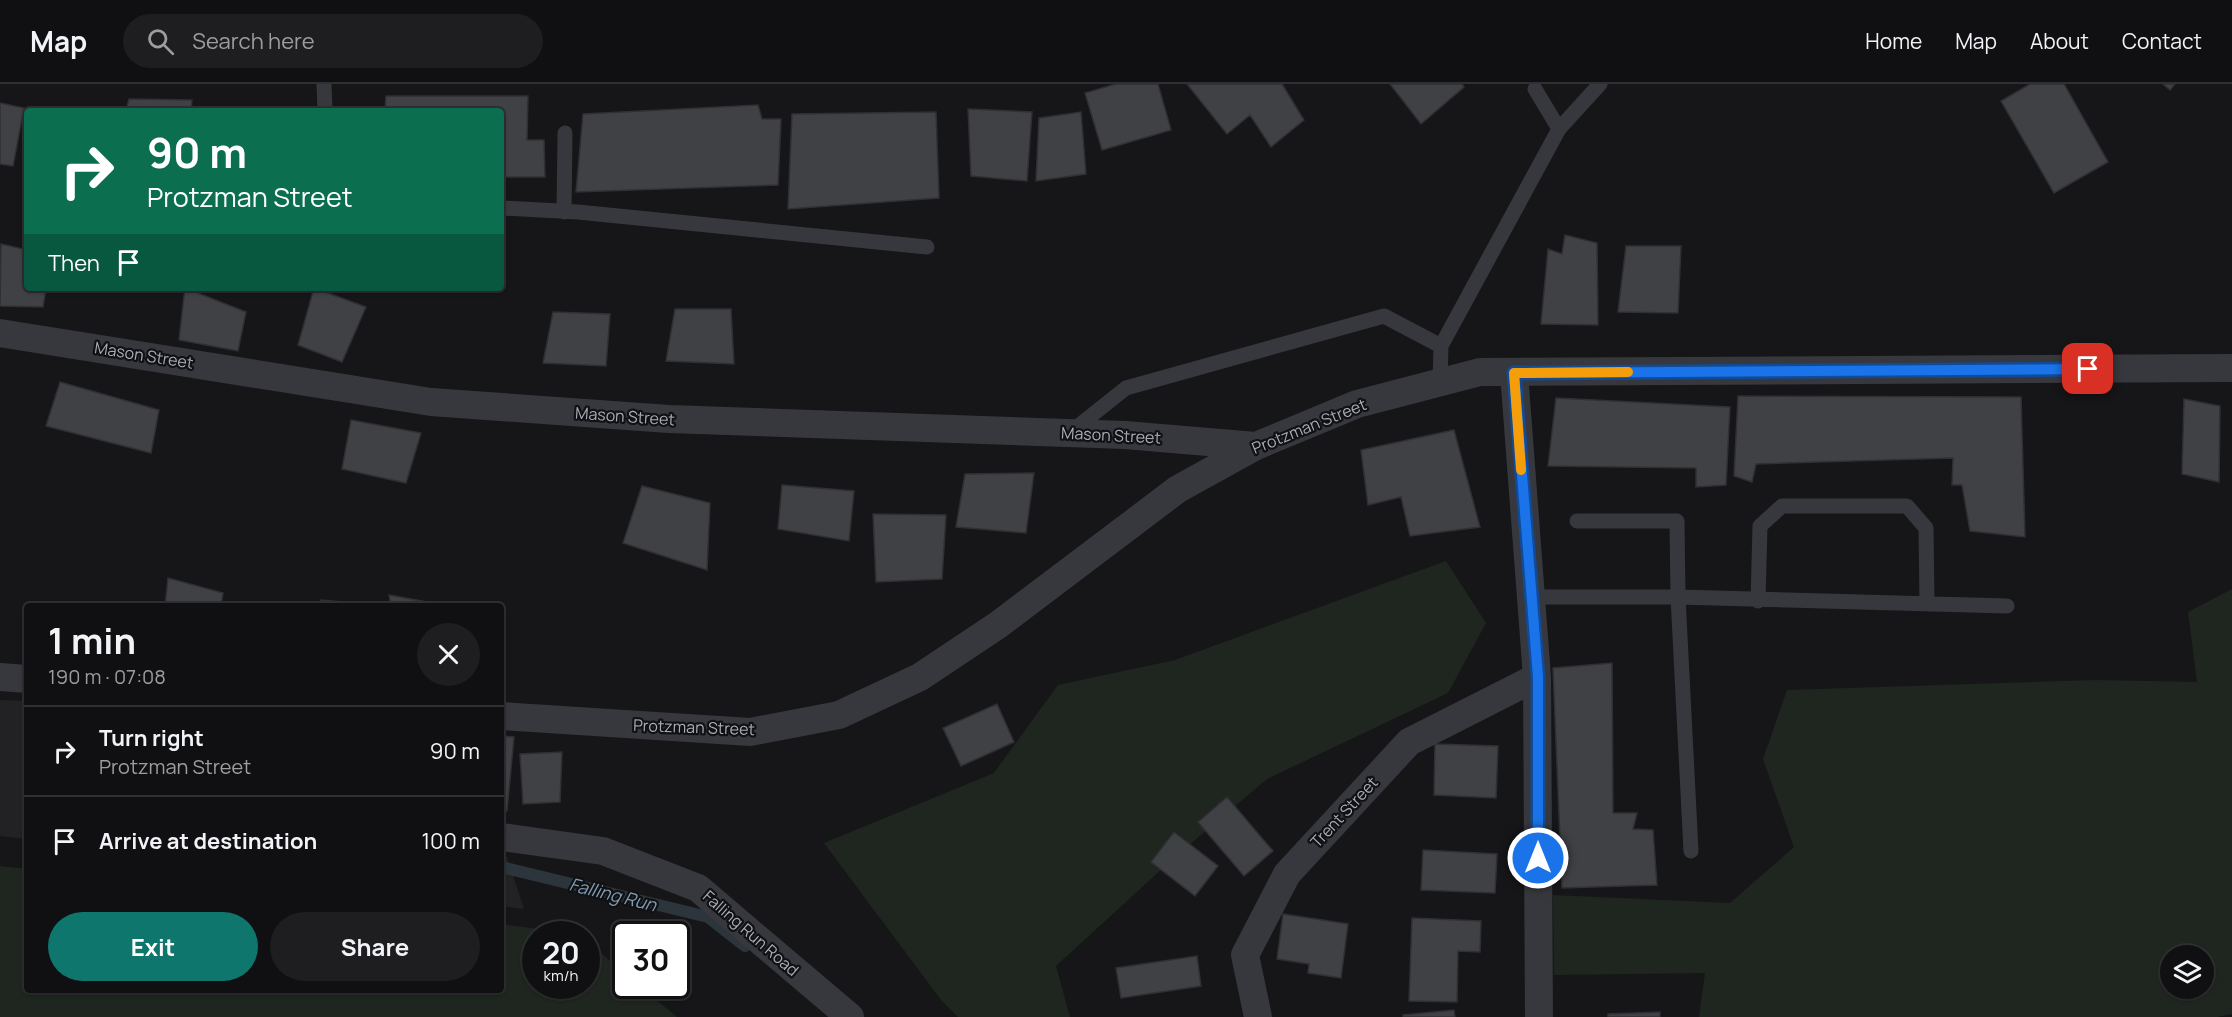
<!DOCTYPE html>
<meta charset="utf-8">
<style>
body{margin:0;font-family:Manrope,sans-serif;background:#1e1e20;color:#f1f3f6;height:100vh;display:flex;flex-direction:column;font-size:22px;white-space:nowrap}
*{box-sizing:border-box;margin:0}
p{font-size:20px;color:#9c9d9f}
.icon{flex:none;width:33px;height:33px;fill:none;stroke:currentColor;stroke-width:2;stroke-linecap:round;stroke-linejoin:round}
.map{position:relative;flex:1;overflow:hidden}
.drawer{position:absolute;left:24px;top:519px;width:480px;height:390px;display:flex;flex-direction:column;background:#101012;border-radius:6px;box-shadow:0 2px 4px #0004,0 0 0 2px #303032}
.drawer>*{flex:none}
.hud{position:absolute;left:24px;top:24px;width:480px;height:183px;border-radius:6px;box-shadow:0 2px 4px #0004,0 0 0 2px #303032;background:#0b6e4f;color:#fff;overflow:hidden}
.fabs{position:absolute;left:2160px;top:861px;display:grid;gap:12px}
.fabs a{display:grid;place-items:center;width:54px;height:54px;border-radius:50%;background:#101012;box-shadow:0 2px 4px #0004,0 0 0 2px #303032;font-size:30px}
.speed{position:absolute;left:522px;top:837px;display:flex;gap:12px;font-size:30px;font-weight:700;text-align:center}
.speed>*{display:grid;place-content:center;width:78px;height:78px;border-radius:50%;background:#101012;box-shadow:0 2px 4px #0004,0 0 0 2px #303032;line-height:1}
.speed small{font-size:15px;font-weight:400}
.speed .limit{border:3px solid #111;border-radius:9px;background:#fff;color:#111}
.pin{position:absolute;display:grid;place-items:center;width:51px;height:51px;color:#fff;margin:-26px;border-radius:12px;box-shadow:0 3px 9px #0006}
.me{position:absolute;width:66px;margin:-33px;rotate:0deg;stroke-linejoin:round;filter:drop-shadow(0 0 4px #0008)}
.turn{display:flex;align-items:center;gap:21px;height:126px;padding:0 24px;font-size:27px}
.turn .icon{width:78px;height:78px;stroke-width:2.5}
.turn b{display:block;font-size:42px;line-height:51px}
.then{display:flex;align-items:center;height:57px;padding:0 24px;background:#0003;gap:12px;font-size:22px}
.round{display:grid;place-items:center;flex:none;width:63px;height:63px;border-radius:32px;background:#1e1e20}
.summary{display:flex;align-items:center;justify-content:space-between;height:102px;padding:0 24px}
h1{font-size:36px;font-weight:700;line-height:45px}
.cta{display:flex;gap:12px;margin-top:auto;padding:12px 24px}
.cta a{flex:1;height:69px;border-radius:36px;background:#0f766e;color:#fff;font-size:24px;font-weight:700;line-height:69px;text-align:center}
.cta a+a{background:#1e1e20;color:#f1f3f6}
ul{padding:0;list-style:none}
li{display:flex;align-items:center;gap:18px;height:90px;padding:0 24px;border-top:2px solid #303032}
li div{flex:1}
li b{display:block;font-size:22px}
li em{font-style:normal}
header{display:flex;align-items:center;gap:36px;box-sizing:border-box;height:84px;padding:0 30px;background:#101012;border-bottom:2px solid #303032}
header strong{font-size:28px}
nav{display:flex;gap:33px;margin-inline-start:auto;font-size:21px}
.search{width:420px;height:54px;background:#1e1e20;display:flex;align-items:center;gap:15px;box-sizing:border-box;padding:0 21px;border-radius:33px;color:#9c9d9f;font-size:22px}
.map>svg:first-child{display:block}
</style>
<header>
<strong>Map</strong>
<div class="search"><svg class="icon" aria-label="search" viewBox="0 0 24 24"><circle cx="10" cy="10" r="6"/><path d="M15 15l6 6"/></svg>Search here</div>
<nav><a>Home</a><a>Map</a><a>About</a><a>Contact</a></nav>
</header>
<div class="map">
<svg width="2232" height="933" viewBox="0 0 2232 933">
<rect width="100%" height="100%" fill="#161618"/>
<!-- built -->
<path fill="#222225" d="M0,616L27,617V755L0,752Z
M501,771L507,773L524,825L501,822Z"/>
<!-- green -->
<path fill="#1e261f" fill-rule="evenodd" d="M1446,477L1486,539L1448,609L1267,695L1175,773L1056,882L1070,933H958L941,916L824,759L994,689L1058,601L1175,576Z
M2232,505V930L2217,933H1699L1705,889L1554,891L1553,811L1730,819L1794,763L1763,675L1787,606L2096,596L2197,598L2188,528ZM2170,872H2204V904H2170Z
M0,782L27,785V906H501V840L579,850H536V902H586L587,857L625,890L626,902H639L677,933H0Z"/>
<g fill="none" stroke-linecap="round" stroke-linejoin="round">
<!-- stream -->
<path stroke="#2c353c" stroke-width="12" d="M501,783L708,833L745,862"/>
</g>
<!-- building -->
<path fill="#404145" stroke="#303034" stroke-width="1.5" d="M1116,0H1158L1171,46L1102,66L1085,9Z
M1187,0H1282L1304,36L1271,63L1250,31L1227,50Z
M1390,0H1462L1464,3L1421,40Z
M2030,0H2064L2108,78L2054,109L2001,17Z
M2163,0H2175L2170,6Z
M386,12H528L527,56H544L545,93H501V27H385Z
M129,15L192,16L191,27H126Z
M0,19L24,24L13,82L0,80Z
M758,21L762,35H781L778,101L576,108L583,30Z
M968,25L1032,28L1027,97L971,92Z
M936,28L939,114L788,125L792,30Z
M1081,28L1086,90L1036,97L1039,34Z
M1565,151L1597,159L1598,241L1541,240L1548,165L1562,170Z
M1,160L27,166V204H46L43,223L0,222Z
M1626,162H1681L1678,229L1618,228Z
M185,204L246,228L238,267L179,256Z
M314,204L366,223L342,278L298,261Z
M675,225H731L734,280L666,277Z
M553,228L610,230L606,282L543,279Z
M60,298L159,326L151,369L46,342Z
M1738,312L2021,313L2025,453L1970,447L1962,401H1952L1953,374L1756,380L1752,398L1734,392Z
M1556,314L1730,323L1726,401L1696,403V384L1548,382Z
M2184,315L2220,322L2219,398L2182,390Z
M351,336L421,349L406,399L342,385Z
M1454,346L1480,443L1410,452L1401,413L1368,421L1361,366Z
M1034,389L1026,449L956,443L965,390Z
M782,401L854,407L849,457L778,445Z
M642,402L710,419L707,486L623,459Z
M873,430L946,431L942,495L876,498Z
M168,494L223,509L221,522H165Z
M389,511L449,522H391Z
M321,516L386,522H319Z
M1612,579L1613,729H1637L1633,745L1653,746L1657,801L1562,804L1553,584Z
M997,620L1014,658L961,682L943,644Z
M501,652L514,653L507,727H501Z
M1435,660L1498,662L1496,714L1434,711Z
M562,668L560,718L523,720L520,670Z
M1227,713L1273,767L1244,792L1198,738Z
M1174,748L1218,782L1195,812L1151,778Z
M1423,766L1497,770L1495,809L1421,806Z
M1283,830L1348,840L1341,894L1308,889L1309,880L1277,875Z
M1412,834L1481,837L1480,868L1458,867L1457,918L1409,917Z
M1197,872L1201,902L1121,914L1116,884Z
M1454,926L1455,933H1403V931Z
M1660,928V933H1608V930Z"/>
<g fill="none" stroke-linecap="round" stroke-linejoin="round">
<!-- lane -->
<path stroke="#37383d" stroke-width="15" d="M324,0L325,27
M1559,45L1600,0
M501,124L578,128L927,163
M564,128L565,49
M1440,299L1441,262L1559,45L1535,5
M1072,347L1126,304L1384,232L1441,262
M1577,437H1677L1678,513L1691,767
M1531,513H1678L2007,522
M1758,517L1760,442L1782,422H1907L1926,444L1927,520"/>
<!-- street -->
<path stroke="#37383d" stroke-width="28" d="M0,249L431,318L669,335L1125,351L1256,362
M1514,289L1537,593L1539,933
M0,593L27,595
M501,632L750,648L839,631L920,593L998,541L1178,405L1256,362L1357,320L1480,288L2232,284
M501,753L603,767L698,804L850,933
M1258,933L1245,871L1287,790L1409,658L1537,593"/>
</g>
<g fill="none" stroke-linecap="round" stroke-linejoin="round">
<defs>
<path id="route" d="M1538,774V593L1514,289L2088,285"/>
</defs>
<!-- route casing -->
<use href="#route" stroke="#114b97" stroke-width="15"/>
<!-- route -->
<use href="#route" stroke="#1a73e8" stroke-width="10"/>
<!-- slow -->
<path stroke="#f59e0b" stroke-width="10" d="M1521,386L1514,289L1628,288"/>
</g>
<g text-anchor="middle" dominant-baseline="central" stroke-width="4.5" stroke-linejoin="round" paint-order="stroke">
<!-- street labels -->
<g font-size="16" fill="#a8adb8" stroke="#111113">
<text transform="translate(144 271) rotate(9)">Mason Street</text>
<text transform="translate(625 332) rotate(4)">Mason Street</text>
<text transform="translate(1309 342) rotate(-22)">Protzman Street</text>
<text transform="translate(1111 351) rotate(3)">Mason Street</text>
<text transform="translate(694 643) rotate(2)">Protzman Street</text>
<text transform="translate(1344 728) rotate(-47)">Trent Street</text>
<text transform="translate(751 849) rotate(41)">Falling Run Road</text>
</g>
<!-- water labels -->
<g font-size="18" font-style="italic" fill="#7f9bb3" stroke="#111113">
<text transform="translate(613 810) rotate(14)">Falling Run</text>
</g>
</g>
</svg>
<div class="fabs">
<a><svg class="icon" aria-label="layers" viewBox="0 0 24 24"><path d="M12 4l9 5-9 5-9-5zM3 14l9 5 9-5"/></svg></a>
</div>
<div class="speed"><div>20<small>km/h</small></div><div class="limit">30</div></div>
<div class="pin" style="left:2088px;top:285px;background:#d93025"><svg class="icon" aria-label="arrive" viewBox="0 0 24 24"><path d="M6 21V4h12l-3 4 3 4H6"/></svg></div>
<svg class="me" style="left:1538px;top:774px" viewBox="-20 -20 40 40"><circle r="17" fill="#1a73e8" stroke="#fff" stroke-width="3"/><path d="M0-11L8 9 0 5-8 9z" fill="#fff"/></svg>
<div class="hud">
<div class="turn"><svg class="icon" aria-label="right" viewBox="0 0 24 24"><path d="M7 20v-9h11M14 6l5 5-5 5"/></svg><div><b>90 m</b>Protzman Street</div></div>
<div class="then">Then<svg class="icon" aria-label="arrive" viewBox="0 0 24 24"><path d="M6 21V4h12l-3 4 3 4H6"/></svg></div>
</div>
<section class="drawer">
<div class="summary"><div><h1>1 min</h1><p>190 m · 07:08</p></div><a class="round"><svg class="icon" aria-label="close" viewBox="0 0 24 24"><path d="M6 6l12 12M18 6L6 18"/></svg></a></div>
<ul>
<li><svg class="icon" aria-label="right" viewBox="0 0 24 24"><path d="M7 20v-9h11M14 6l5 5-5 5"/></svg><div><b>Turn right</b><p>Protzman Street</p></div><em>90 m</em></li>
<li><svg class="icon" aria-label="arrive" viewBox="0 0 24 24"><path d="M6 21V4h12l-3 4 3 4H6"/></svg><div><b>Arrive at destination</b></div><em>100 m</em></li>
</ul>
<div class="cta"><a>Exit</a><a>Share</a></div>
</section>
</div>
